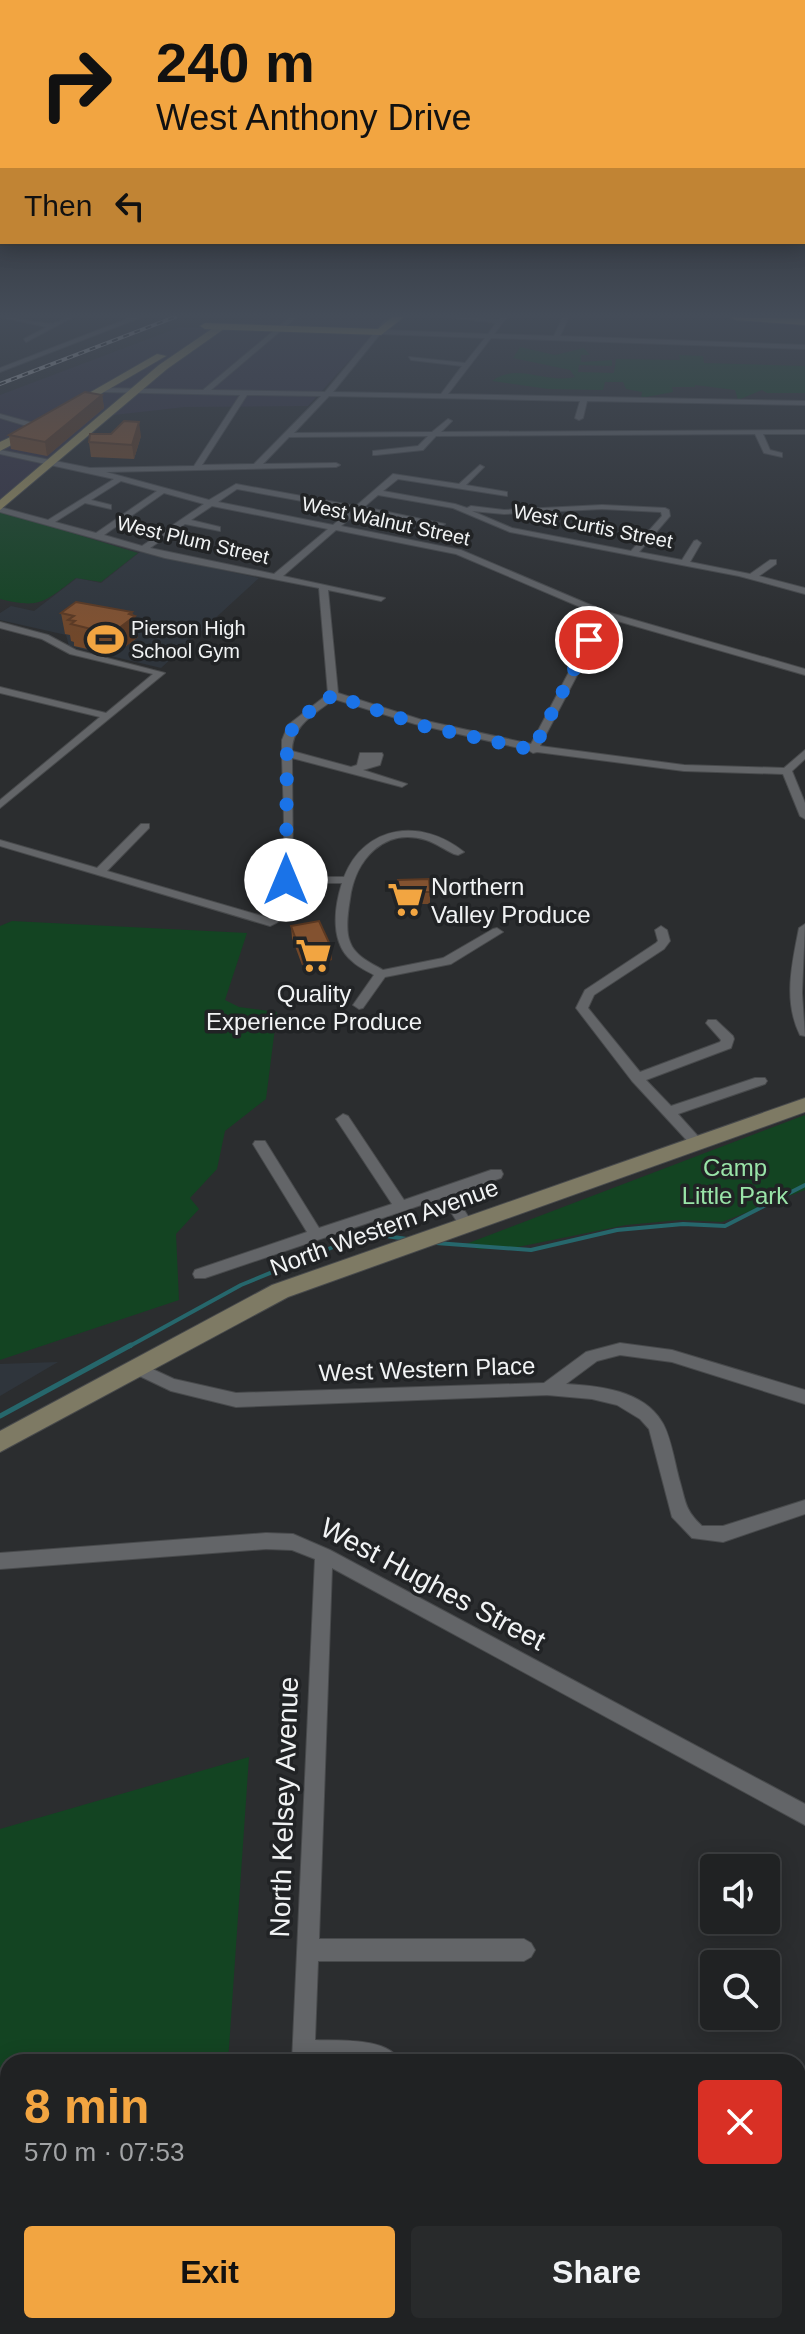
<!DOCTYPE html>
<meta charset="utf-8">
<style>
body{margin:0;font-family:Helvetica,sans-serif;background:#282a2b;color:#f1f3f6;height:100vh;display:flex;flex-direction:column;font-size:30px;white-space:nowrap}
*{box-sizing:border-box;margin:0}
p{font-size:26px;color:#a2a4a6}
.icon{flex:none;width:44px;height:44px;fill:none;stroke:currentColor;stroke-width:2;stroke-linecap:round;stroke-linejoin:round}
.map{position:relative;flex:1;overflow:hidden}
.side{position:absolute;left:0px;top:2054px;width:806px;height:280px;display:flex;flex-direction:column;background:#202223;border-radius:24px 24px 0 0;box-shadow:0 4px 20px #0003,0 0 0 2px #3d3f41}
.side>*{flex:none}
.top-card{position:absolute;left:0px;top:0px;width:806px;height:244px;box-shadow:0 4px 20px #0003,0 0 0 2px #3d3f41;background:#f2a541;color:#111;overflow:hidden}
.tools{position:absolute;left:700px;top:1854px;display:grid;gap:16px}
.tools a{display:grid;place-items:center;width:80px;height:80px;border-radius:8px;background:#202223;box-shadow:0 4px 20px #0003,0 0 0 2px #3d3f41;font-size:40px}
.pin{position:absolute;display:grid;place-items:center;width:68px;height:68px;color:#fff;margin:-34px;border:4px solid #fff;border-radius:50%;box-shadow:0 2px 8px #0007}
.me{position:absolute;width:88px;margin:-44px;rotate:0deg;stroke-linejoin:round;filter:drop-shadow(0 0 6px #0008)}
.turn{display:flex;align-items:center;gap:28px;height:168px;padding:0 24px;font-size:36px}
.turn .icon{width:104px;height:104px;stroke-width:2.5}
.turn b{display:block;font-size:56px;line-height:68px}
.then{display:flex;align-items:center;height:76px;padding:0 24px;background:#0003;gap:16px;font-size:30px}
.round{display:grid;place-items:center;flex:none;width:84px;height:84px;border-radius:8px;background:#282a2b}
.head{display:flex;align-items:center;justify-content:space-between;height:136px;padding:0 24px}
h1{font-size:48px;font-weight:700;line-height:60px;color:#f2a541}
.cta{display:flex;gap:16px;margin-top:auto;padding:16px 24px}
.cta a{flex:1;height:92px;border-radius:8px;background:#f2a541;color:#111;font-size:32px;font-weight:700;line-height:92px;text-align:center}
.cta a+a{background:#282a2b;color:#f1f3f6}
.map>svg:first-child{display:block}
</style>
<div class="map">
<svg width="805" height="2334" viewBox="0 0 805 2334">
<rect width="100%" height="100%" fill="#2b2d2f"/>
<!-- commercial -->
<path fill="#343142" d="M249,317H389L308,406L185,407L96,417L0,501V395L180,327L228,329Z"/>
<!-- built -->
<path fill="#2f353c" d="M140,552L259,578L161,668L69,646L66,635L0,620V613L11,606L34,611L77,578L101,583Z
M58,1362L0,1396V1364Z"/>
<!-- green -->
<path fill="#134422" d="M520,347L555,355L584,348L590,355H581V362L612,360V366L579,365L578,372L614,373L616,359L680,360L679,355L703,356L704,363L805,366V393H767L762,390L738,400L735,390L695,385V387H672L673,392L641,398L642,392L626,389L623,382H605L603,390L548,389L492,381C516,362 545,384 575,377L570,370L513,358Z
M0,512L6,513L138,553L101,582L76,578C44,602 41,609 0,599Z
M12,921L247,933L225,1000L239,1007L277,1012L266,1099L225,1131L217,1169L190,1198L199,1209L176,1234L179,1300L0,1360V926Z
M805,1115V1190L722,1222L680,1220L626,1225L513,1248L478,1249L466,1244Z
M249,1757L228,2062H8V2326H210V2334H0V1829Z"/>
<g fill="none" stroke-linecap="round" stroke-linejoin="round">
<!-- stream-far1 -->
<path stroke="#26676c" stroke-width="4" d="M436,1243L531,1250L617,1230L683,1224L725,1226L805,1185
M128,1347L241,1285L355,1238L379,1235L407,1239"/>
<!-- stream -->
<path stroke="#26676c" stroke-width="5" d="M0,1416L131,1345"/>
<defs>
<path id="street" d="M0,317C14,317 44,325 54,323C62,321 64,317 73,317L26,342L24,339L47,327Z
M132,317H142L0,372V368Z
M290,317H297L211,390L325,392L385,320L388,322L383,330L488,334L496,323L447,317L499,320L500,317H507L494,334L554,336L562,319L566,317L568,319L560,336L805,345V349L491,338L448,394L805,401V405L587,401L583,418L579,420L575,418L580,401L329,396L294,433L432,432L448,419L452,421L441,432L805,430V434H763L770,450L782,453V457L764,453L755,434L436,436L423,450L376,455H373V451L418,446L428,436L289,437L263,464L336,463L340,465L336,467L106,472L209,500L236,484L356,506L393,474L459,484L480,465L484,467L466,485L507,492V496L398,479L383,491L455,504L467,508L471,506L504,510L602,505L665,508L669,510L670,516L639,552L682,560L694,541L697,540L701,543L690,562L750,574L770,560H776V564L759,576L805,588V594L739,576L510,532L453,508L378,495L364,507L445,524L441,526L359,511L341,526L461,550L607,612L805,669V675L607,618L540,746L684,765L784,768L805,750V759L792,771L805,803V819L800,816L783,774L684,771L537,752L533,753L528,750L415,724L334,699C315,714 292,725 292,751L351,767L357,765L360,753H382L383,755L380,765L363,770L407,784L402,787L292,758L293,877H344C365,824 422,818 464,852L458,855L454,854C445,850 436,843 426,840C384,827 355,860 350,899C348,911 345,931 350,942C355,956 371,963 383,970L443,958L493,929L497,928L503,932L451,964L385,977L363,1008L359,1009L353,1005L374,975C367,971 358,967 352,961C330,943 334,908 342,883H292C290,901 289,919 270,926L0,846V840L97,868L141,824H149V828L107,871L269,918L272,917C292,871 281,791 282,740L288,725L328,694L319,588L165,558L0,512V507L48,520L114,479L0,454V450L90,468L194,466L240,395L100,392L97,390L100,388L203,390ZM380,334H381L485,338L465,363L409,357L411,360L462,366L441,394L333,392ZM247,395L321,396L254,464L202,465ZM121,481L157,491L96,533L55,522L85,503L111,509V505L91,500ZM237,489L351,510L333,525L218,502ZM164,493L204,504L142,546L104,535ZM212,506L328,529L274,574L150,548L185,524L220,531V527L191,520ZM602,509L661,512L662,516L631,551L512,528L472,511L504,514ZM336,530L456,554L599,615L531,744L422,720L338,693L328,590L381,601L385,598L283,576Z
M0,414L40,425L41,427L37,429L0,418Z
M0,622L48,635L76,650L165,673L0,808V800L100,717L0,693V687L106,713L153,674L70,654L42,639L0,628Z
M805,924L802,993L805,1036L800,1035C783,1001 792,964 799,928Z
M661,926L667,930L670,941L664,949L594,995L588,1008L640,1072L720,1042L721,1040L706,1023L708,1020H716L733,1036L734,1039L731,1048L646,1080L671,1106L755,1078H765L767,1081L765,1084L678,1114L705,1144L698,1149L693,1147L632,1081L576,1008L585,990L656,943L658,941L655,930Z
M343,1114L348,1116L404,1200L491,1170H501L503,1174L501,1178L454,1194L473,1224L471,1228H461L442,1198L205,1278H195L193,1274L195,1270L307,1232L253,1144L255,1141H265L319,1228L392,1204L336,1119Z
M620,1343L672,1350L805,1390V1404L672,1362L620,1355L597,1361L566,1384C599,1386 643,1390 662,1422C671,1436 675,1465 680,1482C686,1503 685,1510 702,1526H723L805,1500V1514L723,1542L692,1538L672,1517L649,1429L640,1419L617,1405L592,1399L547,1395L236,1407L171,1391L129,1371L127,1367L129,1363L135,1361L174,1379L236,1393L544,1383L586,1352Z
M266,1533L293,1534L330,1550L805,1804V1825L332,1568L319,1939H524L531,1943L535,1950L531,1957L524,1961H318L315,2040C339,2041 390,2037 400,2062H292L315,1559L292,1550L266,1549L0,1569V1553Z
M280,2326H304V2334H280Z
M381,2326H424L427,2334H384Z
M730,2326H757L760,2334H733Z"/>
<path id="secondary" d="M805,1098V1112L288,1297L0,1452V1431L272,1285Z"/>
<path id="primary" d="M219,324L228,326L167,369L0,510V500L159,365Z
M157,354L166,356L73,410L63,408Z
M36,425L42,428L40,430L0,451V442Z"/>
<path id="highway" d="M392,317H404L381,335L205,329L200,326L205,323L378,329Z
M730,317L805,319V325L735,320Z"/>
</defs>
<!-- street casing -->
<use href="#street" stroke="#484a4c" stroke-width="2"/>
<!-- secondary casing -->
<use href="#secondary" stroke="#484a4c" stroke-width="2"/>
<!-- primary casing -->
<use href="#primary" stroke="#484a4c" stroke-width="2"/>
<!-- highway casing -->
<use href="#highway" stroke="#484a4c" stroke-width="2"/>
<!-- street -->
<use href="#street" fill="#636568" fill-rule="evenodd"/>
<!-- secondary -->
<use href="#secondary" fill="#7e7a64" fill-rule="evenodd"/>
<!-- primary -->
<use href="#primary" fill="#9a8f5f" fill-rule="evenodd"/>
<!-- highway -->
<use href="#highway" fill="#beab59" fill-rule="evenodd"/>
<defs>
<path id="rail" d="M0,384L175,317"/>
</defs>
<!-- rail casing -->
<use href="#rail" stroke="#d1d3d5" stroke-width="4"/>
<!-- rail -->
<use href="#rail" stroke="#212325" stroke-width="2" stroke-dasharray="6" stroke-linecap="butt"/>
</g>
<!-- wall -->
<path fill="#714729" d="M102,395L104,408L47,456L11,449L9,435Z
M141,436L134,459L91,457L89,442Z
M132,612L138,637L114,655L74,646V642L71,641L70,635L65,634L61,613Z
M398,880L430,892V904H399Z
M291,926L332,960L302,965L292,938Z"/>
<!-- shaded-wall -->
<path fill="#5c3922" d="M102,395L104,408L47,456L45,442Z
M139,422L141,436L134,459L132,445Z
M132,612L133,617L135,616L138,637L114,655L111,634Z
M331,947L332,960L302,965L301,953Z"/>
<!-- building -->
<path fill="#835230" stroke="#5c3922" stroke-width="2" d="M85,392L102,395L45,442L9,435Z
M124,421L139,422L132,445L89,442L90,434H111Z
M76,602L132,612L129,614L135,616L111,634L71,624L75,621L68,620L74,616L61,613Z
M429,879L430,892H399L398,880Z
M319,921L331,947L301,953L291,926Z"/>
<!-- sky -->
<linearGradient id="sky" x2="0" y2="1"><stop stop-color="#18191a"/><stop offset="0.49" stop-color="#444c58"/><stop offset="1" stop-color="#444c58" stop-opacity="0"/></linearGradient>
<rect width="805" height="644" fill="url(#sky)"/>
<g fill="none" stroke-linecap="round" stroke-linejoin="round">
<!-- route -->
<path stroke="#1a73e8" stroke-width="14" stroke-dasharray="0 25.2" d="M286,880L287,740C294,719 316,707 333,695L423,726L533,750L589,640"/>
</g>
<!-- icons -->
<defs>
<symbol id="stadium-bare" viewBox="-9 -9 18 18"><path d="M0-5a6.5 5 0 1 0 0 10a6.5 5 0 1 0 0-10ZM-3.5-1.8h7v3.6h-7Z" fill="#f2a541" stroke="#212325" stroke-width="2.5" paint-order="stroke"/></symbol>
<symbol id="supermarket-bare" viewBox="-9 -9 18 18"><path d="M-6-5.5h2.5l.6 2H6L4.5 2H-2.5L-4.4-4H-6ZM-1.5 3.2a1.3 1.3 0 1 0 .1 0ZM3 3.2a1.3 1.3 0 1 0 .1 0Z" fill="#f2a541" stroke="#212325" stroke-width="2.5" paint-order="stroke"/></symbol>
</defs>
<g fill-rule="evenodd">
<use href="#stadium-bare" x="80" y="614" width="51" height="51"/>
<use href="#supermarket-bare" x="380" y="874" width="51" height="51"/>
<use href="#supermarket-bare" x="288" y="930" width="51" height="51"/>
</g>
<g text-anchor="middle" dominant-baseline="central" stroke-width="7" stroke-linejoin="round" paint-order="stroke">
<!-- far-street labels -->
<g font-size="20" fill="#f1f3f4" stroke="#212325">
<text transform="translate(386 521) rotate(12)">West Walnut Street</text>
<text transform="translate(593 526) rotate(11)">West Curtis Street</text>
<text transform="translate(193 540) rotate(13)">West Plum Street</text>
</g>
<!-- far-poi labels -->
<g font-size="20" fill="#f1f3f4" stroke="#212325" text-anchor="start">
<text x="131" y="628">Pierson High<tspan x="131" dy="23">School Gym</tspan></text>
</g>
<!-- poi labels -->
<g font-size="24" fill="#f1f3f4" stroke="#212325" text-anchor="start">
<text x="431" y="886">Northern<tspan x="431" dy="28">Valley Produce</tspan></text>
<text x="314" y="993" text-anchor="middle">Quality<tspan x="314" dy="28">Experience Produce</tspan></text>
</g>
<!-- park labels -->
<g font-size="24" fill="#99e4a8" stroke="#212325">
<text x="735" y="1167">Camp<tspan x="735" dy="28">Little Park</tspan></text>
</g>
<!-- street labels -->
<g font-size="24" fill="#f1f3f4" stroke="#212325">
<text transform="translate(384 1227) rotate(-20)">North Western Avenue</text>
<text transform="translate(427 1369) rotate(-2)">West Western Place</text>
</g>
<!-- near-street labels -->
<g font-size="28" fill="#f1f3f4" stroke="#212325">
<text transform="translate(433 1584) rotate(28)">West Hughes Street</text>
<text transform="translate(284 1807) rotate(-88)">North Kelsey Avenue</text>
</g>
</g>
</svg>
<div class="tools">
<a><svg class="icon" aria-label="sound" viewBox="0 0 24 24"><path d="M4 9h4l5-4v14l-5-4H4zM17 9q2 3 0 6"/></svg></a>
<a><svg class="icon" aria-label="search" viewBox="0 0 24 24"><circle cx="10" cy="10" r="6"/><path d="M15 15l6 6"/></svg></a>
</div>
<div class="pin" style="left:589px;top:640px;background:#d93025"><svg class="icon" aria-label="arrive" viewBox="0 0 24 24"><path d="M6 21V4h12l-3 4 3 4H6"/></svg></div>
<svg class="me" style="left:286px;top:880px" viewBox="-20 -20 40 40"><circle r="19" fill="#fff"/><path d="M0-13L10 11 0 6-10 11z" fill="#1a73e8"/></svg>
<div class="top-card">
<div class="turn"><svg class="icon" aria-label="right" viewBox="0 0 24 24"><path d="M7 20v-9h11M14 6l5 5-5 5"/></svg><div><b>240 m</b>West Anthony Drive</div></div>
<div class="then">Then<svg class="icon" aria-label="left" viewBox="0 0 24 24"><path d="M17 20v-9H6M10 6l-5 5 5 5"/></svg></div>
</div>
<section class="side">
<div class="head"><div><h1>8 min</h1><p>570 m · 07:53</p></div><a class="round" style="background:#d93025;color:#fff"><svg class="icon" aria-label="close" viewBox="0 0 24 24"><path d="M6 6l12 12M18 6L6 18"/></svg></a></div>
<div class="cta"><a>Exit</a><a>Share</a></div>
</section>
</div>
